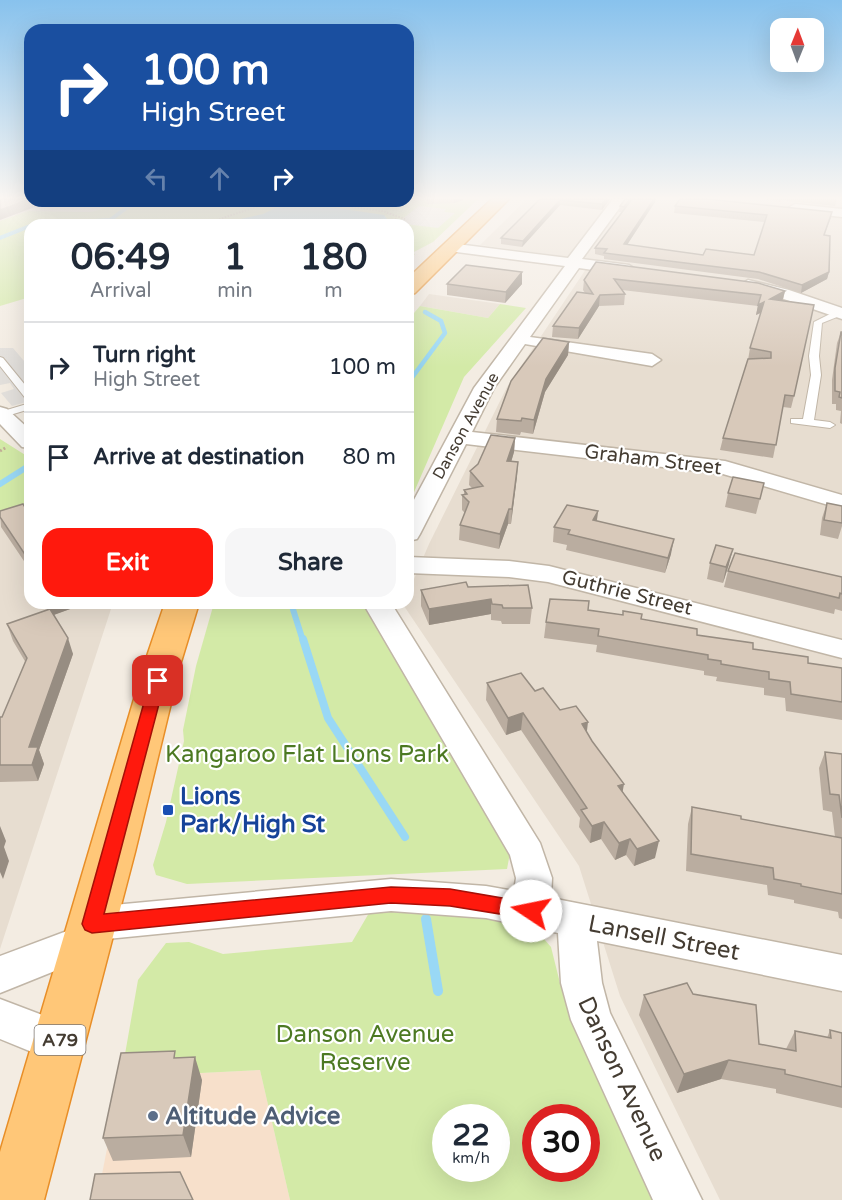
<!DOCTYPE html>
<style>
body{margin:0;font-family:"Varela Round",sans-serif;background:#f6f6f7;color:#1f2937;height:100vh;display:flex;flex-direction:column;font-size:22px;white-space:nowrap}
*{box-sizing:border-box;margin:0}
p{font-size:20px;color:#747a83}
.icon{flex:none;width:33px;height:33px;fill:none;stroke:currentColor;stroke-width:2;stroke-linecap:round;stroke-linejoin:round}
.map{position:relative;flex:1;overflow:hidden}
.sheet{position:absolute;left:24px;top:219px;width:390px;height:390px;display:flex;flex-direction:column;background:#fff;border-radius:18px;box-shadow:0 6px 24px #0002}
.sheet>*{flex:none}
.top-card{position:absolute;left:24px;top:24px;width:390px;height:183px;border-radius:18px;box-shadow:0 6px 24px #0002;background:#1a4fa0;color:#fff;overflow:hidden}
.needle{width:39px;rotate:1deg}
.fabs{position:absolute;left:770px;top:18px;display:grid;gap:12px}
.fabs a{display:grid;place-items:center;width:54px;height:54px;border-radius:12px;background:#fff;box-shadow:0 6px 24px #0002;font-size:30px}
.speed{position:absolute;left:432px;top:1104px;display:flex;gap:12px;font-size:30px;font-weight:700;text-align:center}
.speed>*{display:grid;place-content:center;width:78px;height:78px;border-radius:50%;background:#fff;box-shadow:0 6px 24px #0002;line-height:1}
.speed small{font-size:15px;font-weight:400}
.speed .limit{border:9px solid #d22;background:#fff;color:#111}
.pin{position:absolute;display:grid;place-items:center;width:51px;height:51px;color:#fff;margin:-26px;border-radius:12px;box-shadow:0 3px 9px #0006}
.me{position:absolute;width:66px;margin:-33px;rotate:281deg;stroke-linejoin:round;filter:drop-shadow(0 0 4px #0008)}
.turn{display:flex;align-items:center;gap:21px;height:126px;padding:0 18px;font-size:27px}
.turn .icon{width:78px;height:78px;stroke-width:2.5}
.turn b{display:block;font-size:42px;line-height:51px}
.lanes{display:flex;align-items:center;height:57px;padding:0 18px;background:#0003;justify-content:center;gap:30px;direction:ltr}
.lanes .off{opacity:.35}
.eta{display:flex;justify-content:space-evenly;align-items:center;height:102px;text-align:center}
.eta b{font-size:36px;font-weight:700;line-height:42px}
.action{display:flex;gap:12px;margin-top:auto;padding:12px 18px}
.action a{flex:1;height:69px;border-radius:18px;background:#ff190d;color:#fff;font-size:24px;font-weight:700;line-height:69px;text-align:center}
.action a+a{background:#f6f6f7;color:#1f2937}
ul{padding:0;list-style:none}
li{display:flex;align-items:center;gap:18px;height:90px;padding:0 18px;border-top:2px solid #e0e1e3}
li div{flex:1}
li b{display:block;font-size:22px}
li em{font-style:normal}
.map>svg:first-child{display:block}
</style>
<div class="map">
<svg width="842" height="1200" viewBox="0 0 842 1200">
<rect width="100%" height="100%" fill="#f3ece2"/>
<!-- residential -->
<path fill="#e7ddd0" d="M0,199L30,201H113L103,209L90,212L28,211L0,222Z
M527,199H842V1200H720L620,996L579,866L402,603H408V586H411L429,544L507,387L592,260L480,245Z
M429,294L500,304L488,318L420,306Z
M30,507V603H108L111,609L0,949V517Z"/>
<!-- commercial -->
<path fill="#f7e0cb" d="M260,1070L290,1200H97L121,1077Z"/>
<!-- green -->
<path fill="#d3eaa7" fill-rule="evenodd" d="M408,199H478L433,242L412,253L415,254L408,262V225H30V297L0,306V221L28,211L90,212L102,209L87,201Z
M500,304L526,308L464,377L408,506V320L420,306L488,318Z
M0,439L30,458V507L0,517Z
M214,603H362L504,842L510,853L507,869L187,884L156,875L153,865L166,822L184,741L183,730L196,666Z
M416,909L495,919L537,931L551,947L561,987L655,1200H290L260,1070L121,1077L138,980L166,943L189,942L223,954L352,942L369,913ZM446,1118H496V1168H446ZM536,1118H586V1168H536Z"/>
<!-- parking -->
<path fill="#e2dfdb" d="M419,206L446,209L444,212L455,213L438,228L397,223Z
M0,348H13L30,368V378L24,380L30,385V401L12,406L1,393L14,389L10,383L0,385Z"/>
<!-- water -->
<path fill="#99d8f5" d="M295,202L384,215L387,219L381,225H215L263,214L284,204Z"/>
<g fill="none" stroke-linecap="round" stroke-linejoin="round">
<!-- stream-far4 -->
<path stroke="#99d8f5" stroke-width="4" d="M371,204L377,201
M34,225L110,220L136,201
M0,238L30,226"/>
<!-- stream-far3 -->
<path stroke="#99d8f5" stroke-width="4.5" d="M408,383L445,333L441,321L425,312"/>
<!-- stream-far2 -->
<path stroke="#99d8f5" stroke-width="6" d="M0,484L30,465
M291,603L303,641"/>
<!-- stream-far1 -->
<path stroke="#99d8f5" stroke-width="8" d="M303,639L328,718L405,837"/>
<!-- stream -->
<path stroke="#99d8f5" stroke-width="10" d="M426,919L438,991"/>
<defs>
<path id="service" d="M836,311H842V315L822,323L819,356L821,375L814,420L830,422L835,425L830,428L791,423V419H803L811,375L809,356L814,322Z
M0,357L3,358L30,391V400L26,399L0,366Z
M30,403V409L0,418V412Z"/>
<path id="minor" d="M613,199H626L582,259L629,265L637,270L629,275L579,268L530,337L652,354L661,360L652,366L525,344L494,388L472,432L725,461L842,495V509L723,474L466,444L420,534L417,539L408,541V511L474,388L565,266L449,251L442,247L449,243L568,258Z
M795,204L842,209V217L790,211L788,208Z
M748,280L789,290L842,308V319L778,297L742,288L740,285Z
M0,407L7,409L30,430V448L22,447L0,424Z
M408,557L509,561L549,566L842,640V658L548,582L509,577L408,573Z
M363,603H391L540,843L552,878L551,898L842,955V991L597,941L602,983L610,1013L702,1200H653L571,1020L561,983L558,933L486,918L391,911L107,939L102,952L0,993V956L75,928L73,924L78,912L92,907L391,879L486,886L514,891L516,878L510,855Z
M0,999L74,1027L80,1042L74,1057L59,1063L0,1039Z"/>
<path id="trunk" d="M492,199H509L415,293L408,295V278Z
M165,603H199L181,662L135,852L44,1200H0V1152L145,662Z"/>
</defs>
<!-- service casing -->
<use href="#service" stroke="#c1b6a7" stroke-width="2"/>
<!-- minor casing -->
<use href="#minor" stroke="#c1b6a7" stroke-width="3"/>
<!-- trunk casing -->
<use href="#trunk" stroke="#e88e27" stroke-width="3"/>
<!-- path-far1 -->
<path stroke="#c1ad95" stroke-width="2" stroke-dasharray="1.5 1.5" stroke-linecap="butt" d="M767,199L781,201
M310,201L382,211L405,219
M273,204L287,201
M202,225L274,201
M388,225L397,218"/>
<!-- path -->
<path stroke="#c1ad95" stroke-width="3" stroke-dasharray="2 2" stroke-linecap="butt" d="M0,451L7,447"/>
<!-- service -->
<use href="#service" fill="#fff" fill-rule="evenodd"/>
<!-- minor -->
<use href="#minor" fill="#fff" fill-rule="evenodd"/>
<!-- trunk -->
<use href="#trunk" fill="#ffc778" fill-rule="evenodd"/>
</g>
<!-- wall -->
<path fill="#baada0" d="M427,199H463V200L454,203L427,204Z
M540,199H610L602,210L560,205L522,247L501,244V238Z
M770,199H837L835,206Z
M655,202L627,245L703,255H754L765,222L674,213L675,206L831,218L824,235L829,272L827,279L801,293L758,279L604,259V256L595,254V248L622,212H619L620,206Z
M596,262L785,291L783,300L794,396L791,408L783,407L773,458L720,450L723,438L748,360L750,348L761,313L756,315L758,306L622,290L625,294L624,305L599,306L578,339L552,337L553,326L585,293L583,290L584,280Z
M447,284H522L505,303L447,295Z
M841,332H842V424L840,423L841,411L836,410V404H832V380L837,343Z
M569,342L568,355L545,392L533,434L521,432L520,435L496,432L497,419Z
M515,438L514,452L511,462H518L511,524H508L499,549L459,540L460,525L465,513L462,510V495H464V490L472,488L469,485L470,471Z
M764,483L756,514L725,507L728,493Z
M827,503L842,506V526L838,539L820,535L822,518Z
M0,511L30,515V570L1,527Z
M598,511L597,521L671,554L665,573L566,550L567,545L553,542L554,527Z
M710,563L729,564L723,583L707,579Z
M728,571L842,577V611L835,609L834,614L724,587Z
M468,587L532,608L530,624H502L501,621L491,620V614L429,625L421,606V590Z
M43,603H84V604L53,615L73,654L39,750L44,764L38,781L0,782V717H2L26,663L13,641L7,624L48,610Z
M588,610L641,619L697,635L808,663L842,668V720L786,711L785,698L764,695V688L716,681L717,677L704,675V671L596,652L597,645L544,638L546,622Z
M487,683L535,691L587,733L623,792L655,858L634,866L626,855L615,860L601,839L590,843L579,827L580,818L521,730L506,735L486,700Z
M825,752L842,754V919L839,918L838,912L794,903V900L768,895L767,885L686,871L688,824L692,807L741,819L835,837L832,812L823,810L819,768Z
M693,994L759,1044L786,1049L795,1031L827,1038L830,1030L842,1033V1108L776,1093V1089L721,1079L677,1093L639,1015L644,995Z
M177,1058L202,1080L191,1157L113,1161L103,1138Z"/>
<!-- shaded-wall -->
<path fill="#978d82" d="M30,199V201H51L0,220V210Z
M454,199H463V200L454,203Z
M606,199H610L602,210V204Z
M654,199H656L655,202L623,251L624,244Z
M560,200V205L522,247L523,241Z
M522,272V284L505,303L506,292Z
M829,272L827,279L801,293L802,285Z
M785,291L782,302L770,299Z
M600,295L599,306L578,339L579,328Z
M764,302L762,312L756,315L758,305Z
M569,342L568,355L545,392L533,434L534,420L546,379Z
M515,438L514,452L507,476V461Z
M518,462L517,477L511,524L512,509Z
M509,509L508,524L499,549L500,534Z
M598,511L596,526L593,520Z
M674,539L671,554L665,573L668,558Z
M733,549L729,564L723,583L726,567Z
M491,599V614L429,625V609Z
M47,603H84V604L51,616Z
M68,638L73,654L39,750L44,764L38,781L32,765L29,747Z
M523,713L521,730L506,735L508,718Z
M588,722L586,739L582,724Z
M624,784L621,801L618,786Z
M604,822L601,839L590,843L592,826Z
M0,826L6,841L4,847L9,861L3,879L0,872Z
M630,839L626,855L615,860L619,843Z
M659,841L655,858L634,866L637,849Z
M195,1057L202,1080L191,1157L183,1135Z
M729,1060L721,1079L677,1093L684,1074Z"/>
<!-- building -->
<path fill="#d8c9ba" stroke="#978d82" stroke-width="1.5" d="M0,199H30L0,210Z
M540,199H606L602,204L560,200L523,241L501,238Z
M625,199H630L624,207L620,206Z
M632,199H654L624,244L703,255L706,249L754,255L767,215L675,206L680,199H707L832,212L824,235L830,236L829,272L802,285L759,272L604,253L607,249L595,248Z
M596,262L758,283L785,291L770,299L814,305L794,396L785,395L776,445L723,438L748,359L771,358V352L750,348L764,302L758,305L761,295L614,279L625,294L600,295L579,328L553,326L577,292L593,294L584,280Z
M466,265L522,272L506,292L447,284Z
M841,332H842V398L839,397L840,392L835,391V368Z
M543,338L569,342L546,379L534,420L522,418L521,421L497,419L511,381Z
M491,435L515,438L507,461L518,462L512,509H509L500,534L460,525L469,502L462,495L467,494L464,490L483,486L470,471L478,464Z
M733,477L764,483L760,499L728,493Z
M827,503L842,506V523L824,520Z
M23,504L30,515V562L0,517V511Z
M567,505L598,511L593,520L674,539L668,558L568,534L570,530L554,527Z
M716,545L733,549L726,567L710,563Z
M735,553L842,577V594L840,593L839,598L728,571Z
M466,582L468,587L528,585L532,608H503L502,605L492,604L491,599L429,609L421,590Z
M550,599L589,601L588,610L623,615V611L642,614L641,619L697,629V635L753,643V649L808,657V663L842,668V702L791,694L790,682L769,679V672L721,664V661L708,659V655L598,636L599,629L546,622Z
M50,609L68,638L29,747H38L32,765H0V717H2L27,658L7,624Z
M521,673L535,691L543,688L560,710L576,706L588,722L582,724L592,741L624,784L618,786L659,841L637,849L630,839L619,843L604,822L592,826L581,810L587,808L523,713L508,718L487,683Z
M825,752L842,754V818L839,795L830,794Z
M692,807L741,816V819L842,838V894L801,886V884L774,879L773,868L691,854Z
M687,983L693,994L756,1005L759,1044L796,1051L795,1031L831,1038L830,1030L842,1033V1087L785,1074V1070L729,1060L684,1074L644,995Z
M175,1051L174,1058L195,1057L183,1135L103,1138L121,1053Z
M180,1172L193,1200H90L95,1174Z"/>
<!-- sky -->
<linearGradient id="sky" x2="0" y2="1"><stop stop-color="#88c2ed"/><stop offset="0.54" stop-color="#faf6f2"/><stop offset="1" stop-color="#faf6f2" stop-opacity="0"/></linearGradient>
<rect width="842" height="367" fill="url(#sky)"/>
<!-- route -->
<path fill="#ff190d" stroke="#a61008" stroke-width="1.5" d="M158,676L165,681L104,914L391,887L450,889L531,903L537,905L540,911L537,917L531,919L450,906L391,903L92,933L85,930L82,924L150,681Z"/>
<!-- markers -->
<rect fill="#1a4fb4" stroke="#fff" stroke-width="2" x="162" y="804" width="12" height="12" rx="3"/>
<circle fill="#5c6f8a" stroke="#fff" stroke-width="2" cx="153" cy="1116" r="6"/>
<g text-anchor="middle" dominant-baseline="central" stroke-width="4.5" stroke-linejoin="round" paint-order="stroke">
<!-- far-street labels -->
<g font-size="16" fill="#443c32" stroke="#fff">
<text transform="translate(466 426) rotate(-61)">Danson Avenue</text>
</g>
<!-- shield labels -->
<rect fill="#fff" stroke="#7c7670" stroke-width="1.5" x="34.5" y="1025" width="51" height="30" rx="4.5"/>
<g font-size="18" font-weight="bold" fill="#443c32">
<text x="60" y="1040">A79</text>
</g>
<!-- street labels -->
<g font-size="20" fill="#443c32" stroke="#fff">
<text transform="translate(653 460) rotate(7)">Graham Street</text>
<text transform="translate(627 593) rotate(14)">Guthrie Street</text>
</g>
<!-- near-park labels -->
<g font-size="24" fill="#4c7922" stroke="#fff">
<text x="307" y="754">Kangaroo Flat Lions Park</text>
<text x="365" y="1034">Danson Avenue<tspan x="365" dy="28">Reserve</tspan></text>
</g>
<!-- near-transit labels -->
<g font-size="24" font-weight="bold" fill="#164399" stroke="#fff" text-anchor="start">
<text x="180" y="796">Lions<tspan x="180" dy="28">Park/High St</tspan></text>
</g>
<!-- near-street labels -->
<g font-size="24" fill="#443c32" stroke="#fff">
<text transform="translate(664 938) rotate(11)">Lansell Street</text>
<text transform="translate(622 1079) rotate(65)">Danson Avenue</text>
</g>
<!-- near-service labels -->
<g font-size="24" font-weight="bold" fill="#4e5e75" stroke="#fff" text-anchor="start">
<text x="165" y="1116">Altitude Advice</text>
</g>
</g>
</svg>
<div class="fabs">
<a><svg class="needle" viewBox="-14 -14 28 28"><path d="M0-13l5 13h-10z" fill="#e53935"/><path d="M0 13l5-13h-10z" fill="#747a83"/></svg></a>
</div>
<div class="speed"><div>22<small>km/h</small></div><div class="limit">30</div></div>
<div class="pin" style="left:158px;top:681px;background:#d93025"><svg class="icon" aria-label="arrive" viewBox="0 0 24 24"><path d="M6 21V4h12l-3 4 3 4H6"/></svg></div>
<svg class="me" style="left:531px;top:911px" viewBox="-20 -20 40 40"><circle r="19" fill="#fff"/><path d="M0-13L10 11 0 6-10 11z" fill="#ff190d"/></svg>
<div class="top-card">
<div class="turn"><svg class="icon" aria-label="right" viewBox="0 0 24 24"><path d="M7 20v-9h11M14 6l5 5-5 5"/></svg><div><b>100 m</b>High Street</div></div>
<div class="lanes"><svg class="icon off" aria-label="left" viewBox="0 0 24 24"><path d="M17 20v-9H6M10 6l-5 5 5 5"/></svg><svg class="icon off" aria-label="ahead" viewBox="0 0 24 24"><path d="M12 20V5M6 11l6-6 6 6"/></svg><svg class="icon" aria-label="right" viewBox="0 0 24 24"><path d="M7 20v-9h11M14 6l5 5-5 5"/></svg></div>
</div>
<section class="sheet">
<div class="eta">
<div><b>06:49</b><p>Arrival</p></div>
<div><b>1</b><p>min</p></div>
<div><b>180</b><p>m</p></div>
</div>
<ul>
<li><svg class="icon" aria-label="right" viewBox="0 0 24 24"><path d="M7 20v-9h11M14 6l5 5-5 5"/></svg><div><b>Turn right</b><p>High Street</p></div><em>100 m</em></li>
<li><svg class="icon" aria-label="arrive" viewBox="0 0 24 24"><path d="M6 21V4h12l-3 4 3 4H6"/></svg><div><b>Arrive at destination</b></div><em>80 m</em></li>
</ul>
<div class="action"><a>Exit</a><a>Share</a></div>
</section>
</div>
